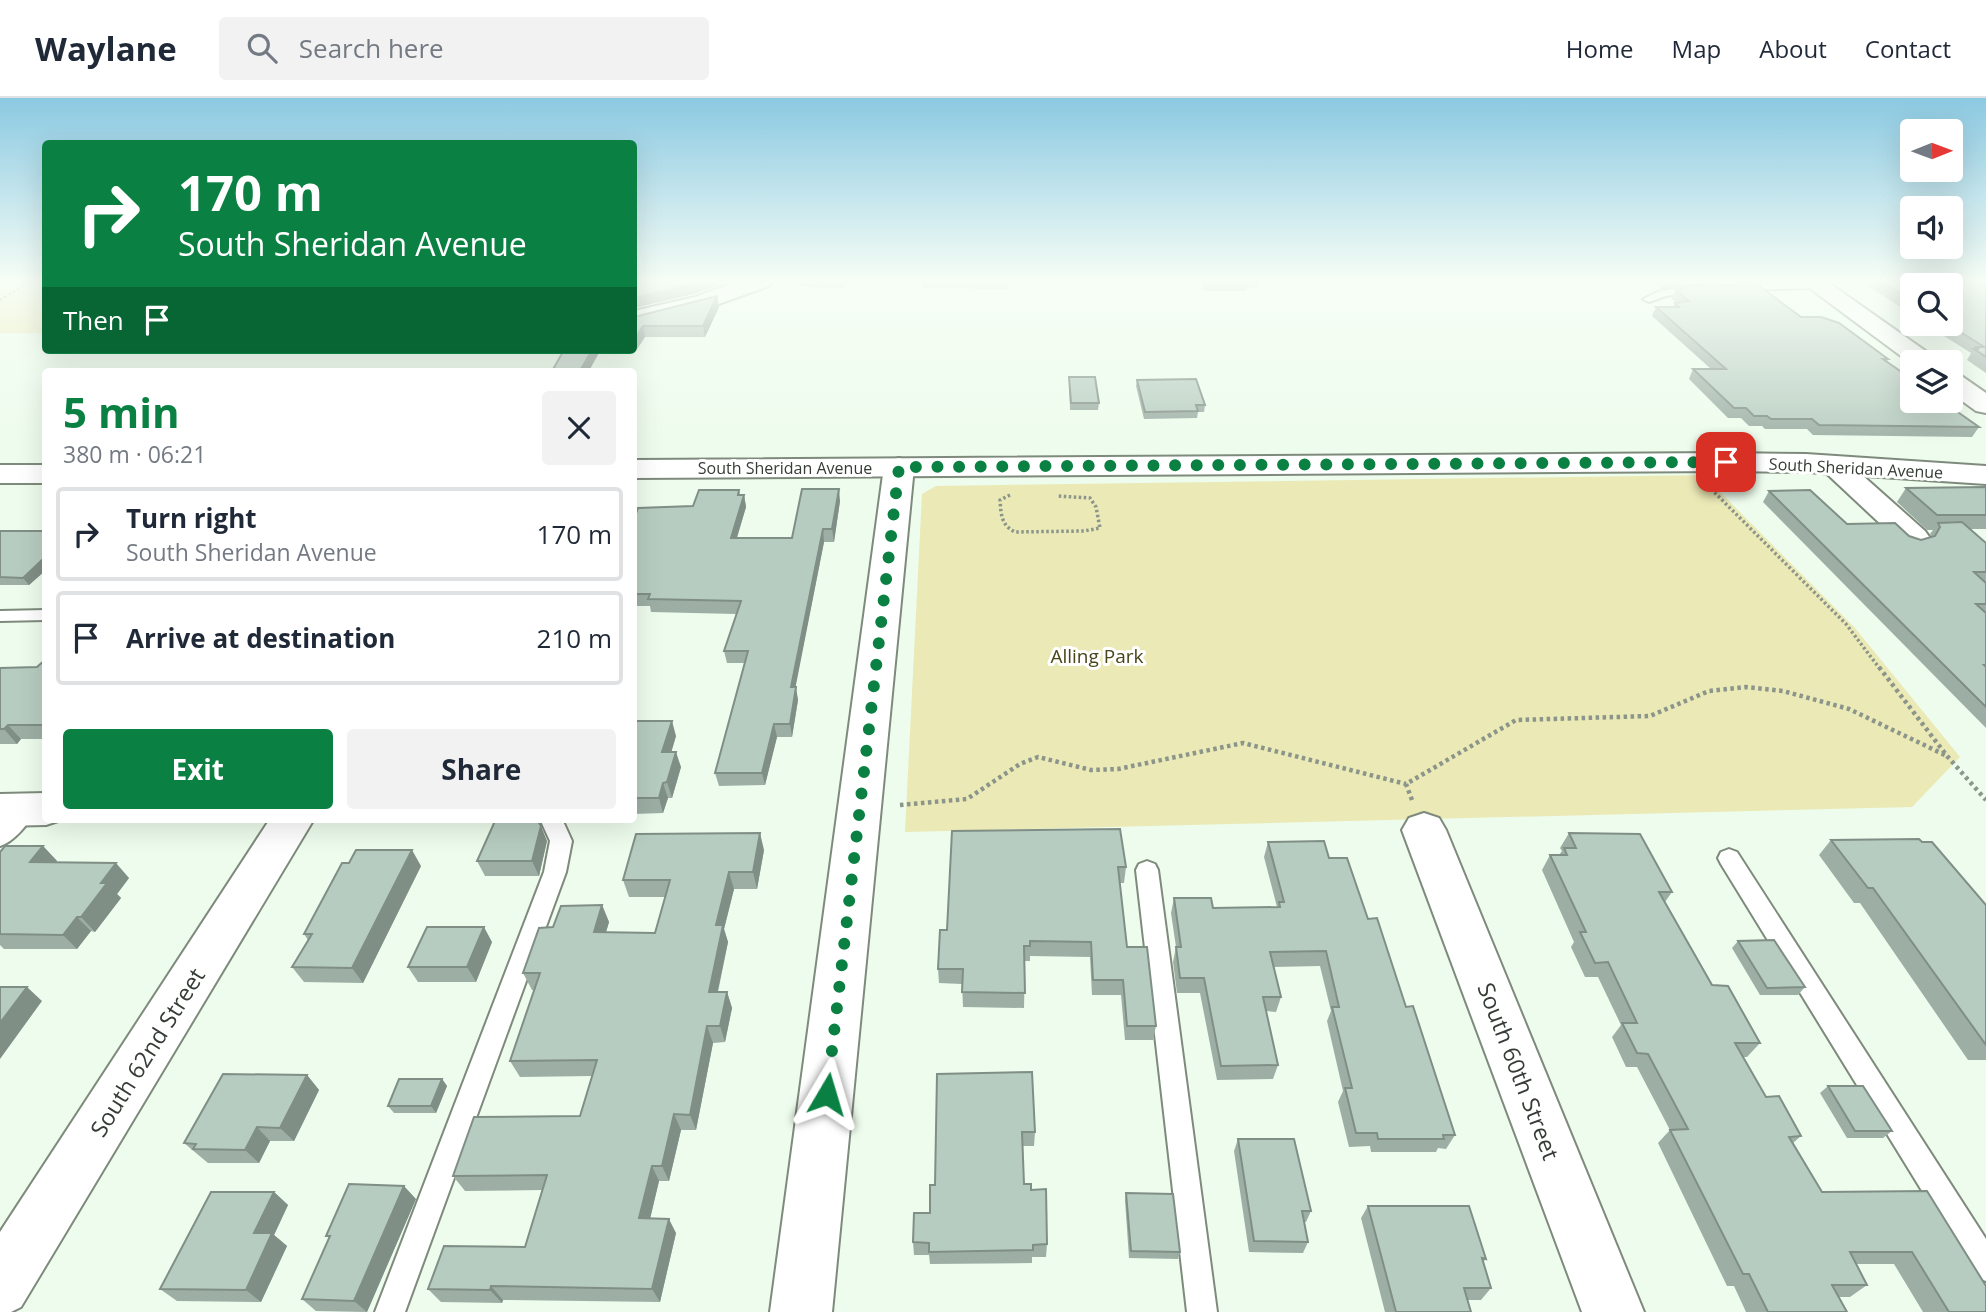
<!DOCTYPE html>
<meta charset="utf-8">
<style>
body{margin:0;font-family:"Open Sans",sans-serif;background:#f2f2f3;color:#1f2937;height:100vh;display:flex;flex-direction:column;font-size:26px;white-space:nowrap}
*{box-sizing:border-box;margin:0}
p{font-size:23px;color:#747a83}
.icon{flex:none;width:38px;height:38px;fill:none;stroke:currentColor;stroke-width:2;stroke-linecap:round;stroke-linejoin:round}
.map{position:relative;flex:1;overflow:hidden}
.side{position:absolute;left:42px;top:270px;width:595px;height:455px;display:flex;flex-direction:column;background:#fff;border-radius:7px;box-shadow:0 7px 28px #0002}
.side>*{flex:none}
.hud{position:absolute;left:42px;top:42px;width:595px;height:214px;border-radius:7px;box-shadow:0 7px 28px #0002;background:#0b8043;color:#fff;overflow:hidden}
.needle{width:46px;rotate:89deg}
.buttons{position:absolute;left:1900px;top:21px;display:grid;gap:14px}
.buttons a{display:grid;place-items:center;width:63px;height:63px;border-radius:7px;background:#fff;box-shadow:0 7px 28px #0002;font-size:35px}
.pin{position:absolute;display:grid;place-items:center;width:60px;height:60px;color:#fff;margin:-30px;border-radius:14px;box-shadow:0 4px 10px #0006}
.me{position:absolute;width:77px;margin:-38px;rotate:7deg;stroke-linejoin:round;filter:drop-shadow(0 0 5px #0008)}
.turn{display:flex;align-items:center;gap:24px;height:147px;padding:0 21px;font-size:32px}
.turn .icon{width:91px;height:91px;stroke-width:2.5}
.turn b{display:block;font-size:49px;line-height:60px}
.then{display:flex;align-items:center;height:66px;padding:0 21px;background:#0003;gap:14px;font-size:26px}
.round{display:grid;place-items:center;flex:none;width:74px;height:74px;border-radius:7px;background:#f2f2f3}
.head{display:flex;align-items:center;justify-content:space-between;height:119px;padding:0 21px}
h1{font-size:42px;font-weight:700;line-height:52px;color:#0b8043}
.action{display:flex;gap:14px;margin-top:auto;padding:14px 21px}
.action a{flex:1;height:80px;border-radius:7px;background:#0b8043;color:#fff;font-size:28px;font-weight:700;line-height:80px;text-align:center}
.action a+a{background:#f2f2f3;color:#1f2937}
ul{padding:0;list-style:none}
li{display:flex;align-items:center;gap:21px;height:94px;margin:0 14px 10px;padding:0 7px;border:4px solid #e0e1e3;border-radius:7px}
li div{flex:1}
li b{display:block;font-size:26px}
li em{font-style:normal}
header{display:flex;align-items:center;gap:42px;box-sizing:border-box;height:98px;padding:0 35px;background:#fff;border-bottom:2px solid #e0e1e3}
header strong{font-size:33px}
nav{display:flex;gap:38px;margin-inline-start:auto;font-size:24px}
.search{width:490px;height:63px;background:#f2f2f3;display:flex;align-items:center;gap:18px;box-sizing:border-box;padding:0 24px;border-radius:7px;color:#747a83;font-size:26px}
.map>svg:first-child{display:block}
</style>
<header>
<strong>Waylane</strong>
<div class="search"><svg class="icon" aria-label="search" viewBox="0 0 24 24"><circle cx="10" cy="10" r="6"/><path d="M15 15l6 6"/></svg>Search here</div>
<nav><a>Home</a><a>Map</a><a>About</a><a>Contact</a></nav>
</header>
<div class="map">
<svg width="1986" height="1214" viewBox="0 0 1986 1214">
<rect width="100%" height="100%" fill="#edfcec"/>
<!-- green -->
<path fill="#ebe9b6" d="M0,183H45V235H0Z
M1709,377L1720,394L1855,530L1960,659L1912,709L905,734L922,396L936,388Z"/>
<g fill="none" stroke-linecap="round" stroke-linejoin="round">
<defs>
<path id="lane" d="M1818,185L1822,186V190L1735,192L1729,189L1735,186Z
M1701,187L1705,188V192L1666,198L1649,204L1643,201L1660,193Z
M46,512V522L0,523V513Z
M25,704L33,706L36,712C29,725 14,744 0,748V726L17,706Z
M540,721H562L572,743L566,774L405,1214H375L544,774L550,743Z
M1729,751L1737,754L1986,1141V1183L1975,1179L1721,766L1718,760L1721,754Z
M1147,763L1155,766L1158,772L1217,1214H1187L1136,772L1139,766Z"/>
<path id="street" d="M739,183H772L769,188L710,209L634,227V213L695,199Z
M1800,183H1826L1934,259L1938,264H1913V267Z
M1951,275L1960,277L1986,295V315L1976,313L1951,295Z
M1834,358L1844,361L1925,433L1930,440L1925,447L1914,450L1903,447L1824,373L1819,367L1824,361Z
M899,360L909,363L914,369L832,1214H770L884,369L889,363Z
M46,695V721L61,722L46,727L0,728V696Z
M1424,715L1439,720L1446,732L1644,1214H1582L1402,732L1409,720Z
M270,721H314L21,1209L11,1214H0V1134Z"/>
<path id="secondary" d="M1726,355L1806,356L1986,368V386L1806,374L1726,373L634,380V362Z
M0,367H46V385H0Z"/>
</defs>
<!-- lane casing -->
<use href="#lane" stroke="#7e8b7c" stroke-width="4"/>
<!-- street casing -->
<use href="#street" stroke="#7e8b7c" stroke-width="4"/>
<!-- secondary casing -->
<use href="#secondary" stroke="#7e8b7c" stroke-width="4"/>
<!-- path-far2 -->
<path stroke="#8b958a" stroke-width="2.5" stroke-dasharray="2.5 2.5" stroke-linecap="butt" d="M0,202L31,183"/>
<!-- path-far1 -->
<path stroke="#8b958a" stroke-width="3.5" stroke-dasharray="2.5 2.5" stroke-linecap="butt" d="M1711,391L1846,526L1880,571
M1010,397L1000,402C1001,416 1001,427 1015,434L1084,433L1100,430L1096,409L1090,400L1057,398"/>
<!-- path -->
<path stroke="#8b958a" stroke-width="4.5" stroke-dasharray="3.5 3.5" stroke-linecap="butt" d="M1879,569L1947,658L1986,702
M1412,702L1406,686L1516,622L1650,618L1709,593L1746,589L1783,593L1849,611L1947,658
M900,707L967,701L1020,666L1038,659L1091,672L1118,671L1243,645L1406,686"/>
<!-- lane -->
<use href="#lane" fill="#fff" fill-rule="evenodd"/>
<!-- street -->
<use href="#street" fill="#fff" fill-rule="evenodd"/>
<!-- secondary -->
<use href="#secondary" fill="#fff" fill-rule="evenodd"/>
</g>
<!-- wall -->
<path fill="#9dafa5" d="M775,183H850L841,190L808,189Z
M922,183L1007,185V191L922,190Z
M1201,183H1259L1258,189L1247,190L1246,193H1204Z
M1651,183H1724L1723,185H1686L1662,192Z
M1860,183H1986V275L1967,262L1971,255L1925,226H1951L1913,187V217Z
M1676,192L1801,219L1888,261L1887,264L1979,329L1972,339L1813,337L1807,331H1765L1762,328H1749L1741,320H1728L1689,281L1693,271H1711L1652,218L1656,209H1673L1675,205H1677L1672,201Z
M717,198L719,209L705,239H645L637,251H634V219Z
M1069,279L1099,305L1098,312H1070Z
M1137,282L1205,307L1204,314H1198L1197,320L1144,321L1136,288Z
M1986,389V431H1970L1986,445V630L1763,404L1769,393L1847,426L1909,438L1921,442L1932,439L1930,436L1933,432H1927L1897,404L1906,390Z
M739,392L740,397H744L746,409L737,440H792L840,403L834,444H824L795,589L798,602L792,639H777L765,687L719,688L715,675L745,565H727L724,553L736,516L651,514L650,508H634V421L693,408Z
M0,433H46V472L29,487H0Z
M46,561V641H21L17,646H0V570L37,569Z
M634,623L676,638L671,654L681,669L672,700H668L663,715L634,716Z
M952,733L1126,769L1124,785H1120L1127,849L1156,928L1153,942H1125L1121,897H1092L1090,859L1030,858V863H1025L1024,910L963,909L962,886L939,885L938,871L947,832Z
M1569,735L1672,794L1665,804L1712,887L1760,945L1747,959H1743L1766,999L1801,1038L1793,1045L1822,1094L1927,1093L1986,1214H1923L1894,1166H1856L1867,1187L1850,1199H1839L1847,1214H1746L1734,1188H1727L1658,1045L1670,1032L1637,969H1626L1612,939L1621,927L1598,879H1585L1571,849L1574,844L1542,772L1550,757H1559L1562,753L1560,750Z
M1831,742L1986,807V962H1968L1860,805H1854L1819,757Z
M547,743L539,778H485L477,763Z
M1268,744L1329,760L1368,821L1406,909L1455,1037L1446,1051L1438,1050L1436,1054H1371L1370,1048L1349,1049L1338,1004L1343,993L1327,923L1331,913L1320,868L1273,869L1281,899L1276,914L1266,913L1278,967L1273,981L1217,982L1200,895H1177L1173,864L1176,849L1171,815L1174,800L1213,810L1277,809L1264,759Z
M43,748L57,763L56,764L129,780L117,796L121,800L95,834L91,833L77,851H4L0,847V754Z
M764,752L757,791H734L724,831L728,844L718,894H727L732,910L725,944L713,945L696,1032H681L669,1083H659L650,1120L676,1135L660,1204L503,1202L502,1205L441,1204L428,1191L525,1149L542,1092L465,1093L453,1078L580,1018L592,978L520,979L510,963L534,892H532L523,875L553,829L602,807L609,824L606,834L655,835L665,799H629L623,782Z
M421,768L363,885L304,884L292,869L308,842L304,836Z
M1738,843L1805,889L1798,897H1760L1732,850Z
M492,844L476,884H418L408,869Z
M937,976L1035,1034L1034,1048H1023L1024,1086L1031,1092L1047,1146L1046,1159H1032V1165L930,1166L929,1157H914L913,1144L930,1115L935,1087Z
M307,977L319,992L294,1043H270L259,1065H208L184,1045Z
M442,981L447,988L436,1015H394L388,1008Z
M1828,988L1892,1033L1883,1040H1847L1820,995Z
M1238,1041L1311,1113L1306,1124H1304L1308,1144L1303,1155L1249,1154L1234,1053Z
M274,1094L288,1107L274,1137L287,1148L261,1204L177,1203L160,1191Z
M1126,1095L1180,1154L1178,1161L1129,1160L1125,1102Z
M416,1101L367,1214L316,1213L302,1201L329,1140L326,1138Z
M1368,1108L1486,1161L1483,1164L1491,1190L1481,1202H1467L1471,1214H1385L1361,1120Z"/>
<!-- shaded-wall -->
<path fill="#808f86" d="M701,183H730L694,196L634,210V200Z
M840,183H850L841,190Z
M1666,183H1687L1686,185L1662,192Z
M717,198L719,209L705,239L703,228Z
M643,228L645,239L637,251L635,240Z
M592,252L600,253L589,273H580Z
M839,391L840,403L834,444L832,431Z
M744,397L746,409L733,452L731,440Z
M823,431L824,444L793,602L791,589Z
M42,462L46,467V472L29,487L23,480Z
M796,589L798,602L792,639L790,626Z
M672,623L676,638L667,669L662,654Z
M774,626L777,639L765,687L762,675Z
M8,627L21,641L17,646L4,631Z
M676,654L681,669L672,700L667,684Z
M663,685L668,700L663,715L659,700Z
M541,728L547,743L539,778L532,763Z
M760,735L764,752L757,791L753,774Z
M43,748L57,763L44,779L30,764Z
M412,752L421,768L363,885L352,870Z
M116,765L129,780L117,796L121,800L95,834L81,819L101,785Z
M729,774L734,791L724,831L728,844L714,910L709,894L716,827Z
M602,807L609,824L601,851L594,834Z
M77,819L91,833L77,851L63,837Z
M484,829L492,844L476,884L467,869Z
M27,889L42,903L0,961V925Z
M727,894L732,910L725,944L720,928Z
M707,928L713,945L696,1032L690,1017Z
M307,977L319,992L294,1043L280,1030Z
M442,981L447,988L436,1015L431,1008Z
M674,1016L681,1032L669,1083L662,1068Z
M257,1029L270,1043L259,1065L245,1052Z
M652,1068L659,1083L647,1134L639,1120Z
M404,1088L416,1101L367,1214L354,1203Z
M274,1094L288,1107L274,1137L287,1148L261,1204L246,1192L254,1135Z
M669,1121L676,1135L660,1204L652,1191Z
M491,1188L503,1202L502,1205L490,1192Z"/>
<!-- building -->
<path fill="#b7ccc0" stroke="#808f86" stroke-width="2" d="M634,183H701L692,186L634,200Z
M922,183H1006L1007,185L922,184Z
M1204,183H1256L1245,184L1247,187L1205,186Z
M1882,183H1986V259L1974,251H1979L1975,249H1984L1948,226H1951V187H1913V203Z
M1758,187L1801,219H1821L1839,225L1888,261H1883L1913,282V303H1942L1979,329L1819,327L1812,321H1771L1767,318H1754L1746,310H1734L1693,271H1726L1656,209H1679L1675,205L1689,203L1676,192L1690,188Z
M717,198L703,228H643L635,240H634V219Z
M564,252H592L580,273H552Z
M1069,279H1095L1099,305H1071Z
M1196,281L1205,307H1196L1198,313L1145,314L1137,282Z
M1986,389V417H1937L1906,390Z
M802,391H839L832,431H823L791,589H796L790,626H774L762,675H715L748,553H724L741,503L648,501L650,496H634V421L638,410L693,408L699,392H739L738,397H744L731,440H792Z
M1810,392L1847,426L1895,425L1909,438L1921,442L1935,438L1940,429L1938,425L1962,424L1986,445V474H1974L1986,485V506H1976L1986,515V567H1984L1986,569V609L1769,393Z
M0,433H46V462H42L23,480L0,479Z
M46,561V627H8L4,631H0V570L37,569Z
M634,623H672L662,654H676L667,684L663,685L659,700H634Z
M495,723H538L541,728L532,763H477Z
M1120,731L1126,769H1118L1127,849H1147L1156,928H1127L1123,882H1093L1091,844L1030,843V848H1024L1025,895L962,894L963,871H938L940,832H947L952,733Z
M760,735L753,774H729L716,827H723L709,894H727L720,928H707L690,1017L674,1016L662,1068H652L639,1120L669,1121L652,1191L491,1188L490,1192L428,1191L444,1148L525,1149L547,1077L453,1078L474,1019L580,1018L597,962L510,963L540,875H523L539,830L553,829L561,808L602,807L594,834L655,835L670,782H623L636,736Z
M1569,735L1640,736L1672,794H1659L1712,887L1728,888L1760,945H1735L1766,999L1779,998L1801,1038L1789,1039L1822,1094L1927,1093L1986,1188V1214H1949L1912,1154H1850L1867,1187H1832L1847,1214H1768L1749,1176H1743L1670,1032L1688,1031L1648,956L1637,955L1622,925H1637L1608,864L1595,865L1580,834H1586L1550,757H1567L1564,750H1576Z
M1919,741L1922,744H1932L1986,807V947L1873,790H1868L1831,742Z
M1324,743L1329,760H1347L1368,821L1377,820L1406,909L1413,908L1455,1037H1443L1444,1041H1378L1377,1035H1356L1345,990H1352L1332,909H1339L1326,853L1270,854L1281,899H1263L1278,967L1221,968L1204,880H1180L1176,849H1181L1174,800H1211L1213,810L1280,809L1279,804H1284L1268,744Z
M5,748H43L30,764L116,765L101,785H107L81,819H77L63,837L0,836V754Z
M356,752H412L352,870L292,869L312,836H304L342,765H349Z
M427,829H484L467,869H408Z
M1774,842L1805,889L1767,890L1738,843Z
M0,889H27L0,925Z
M1032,974L1035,1034H1022L1024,1086H1031V1092L1046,1091L1047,1146L1033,1147V1152L929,1154V1145L913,1144L914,1115H930V1087H935L937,976Z
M223,976L307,977L280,1030L257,1029L245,1052L193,1051L196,1046L184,1045Z
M399,981H442L431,1008H388Z
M1828,988H1863L1892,1033H1855Z
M1238,1041H1294L1311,1113H1302L1308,1144L1254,1143Z
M349,1086L404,1088L354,1203L302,1201L330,1138H326Z
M211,1094H274L254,1135H272L246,1192L160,1191Z
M1126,1095L1173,1096L1180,1154L1131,1153Z
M1368,1108H1469L1486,1161L1482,1160L1491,1190H1464L1471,1214H1396Z"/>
<!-- sky -->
<linearGradient id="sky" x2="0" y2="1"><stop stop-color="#8bc9e2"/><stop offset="0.52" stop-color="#f7fef6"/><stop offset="1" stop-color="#f7fef6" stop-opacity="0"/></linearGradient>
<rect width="1986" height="353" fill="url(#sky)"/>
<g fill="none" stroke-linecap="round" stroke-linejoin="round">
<!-- route -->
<path stroke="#0b8043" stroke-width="12" stroke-dasharray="0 21.6" d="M827,996L899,369L1726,364"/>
</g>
<g text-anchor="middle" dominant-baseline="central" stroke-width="6" stroke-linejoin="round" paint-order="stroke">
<!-- far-street labels -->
<g font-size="16" fill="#363c36" stroke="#fff">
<text x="785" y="370">South Sheridan Avenue</text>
<text transform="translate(1856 370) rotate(3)">South Sheridan Avenue</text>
</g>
<!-- park labels -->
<g font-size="19" fill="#474519" stroke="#fff">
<text x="1097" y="558">Alling Park</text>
</g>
<!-- near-street labels -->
<g font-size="23" fill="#363c36" stroke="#fff">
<text transform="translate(147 954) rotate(-58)">South 62nd Street</text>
<text transform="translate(1519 973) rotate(69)">South 60th Street</text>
</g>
</g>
</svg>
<div class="buttons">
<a><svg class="needle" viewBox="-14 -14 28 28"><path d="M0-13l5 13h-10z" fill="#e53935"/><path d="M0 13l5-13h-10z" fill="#747a83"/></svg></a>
<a><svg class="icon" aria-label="sound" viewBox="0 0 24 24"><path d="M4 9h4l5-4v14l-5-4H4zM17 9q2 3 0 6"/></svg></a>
<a><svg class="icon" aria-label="search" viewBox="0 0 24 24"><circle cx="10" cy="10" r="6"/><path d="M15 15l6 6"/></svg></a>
<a><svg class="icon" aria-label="layers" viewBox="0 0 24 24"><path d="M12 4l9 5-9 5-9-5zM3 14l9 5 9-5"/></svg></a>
</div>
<div class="pin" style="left:1726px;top:364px;background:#d93025"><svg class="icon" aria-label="arrive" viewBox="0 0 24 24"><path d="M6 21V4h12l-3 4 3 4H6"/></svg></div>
<svg class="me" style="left:827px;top:996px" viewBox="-20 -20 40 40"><path d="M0-17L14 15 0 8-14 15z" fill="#0b8043" stroke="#fff" stroke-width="4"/></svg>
<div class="hud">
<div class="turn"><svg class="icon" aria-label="right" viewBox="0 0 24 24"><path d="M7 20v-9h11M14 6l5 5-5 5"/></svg><div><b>170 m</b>South Sheridan Avenue</div></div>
<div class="then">Then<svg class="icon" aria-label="arrive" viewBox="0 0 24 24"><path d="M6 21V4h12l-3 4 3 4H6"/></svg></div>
</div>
<section class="side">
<div class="head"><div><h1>5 min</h1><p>380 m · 06:21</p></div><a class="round"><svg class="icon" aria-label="close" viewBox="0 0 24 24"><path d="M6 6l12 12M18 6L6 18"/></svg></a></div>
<ul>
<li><svg class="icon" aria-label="right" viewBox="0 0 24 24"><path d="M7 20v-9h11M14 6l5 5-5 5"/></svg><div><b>Turn right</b><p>South Sheridan Avenue</p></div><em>170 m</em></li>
<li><svg class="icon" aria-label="arrive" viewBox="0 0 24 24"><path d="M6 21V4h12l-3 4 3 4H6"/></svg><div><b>Arrive at destination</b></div><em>210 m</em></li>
</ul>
<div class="action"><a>Exit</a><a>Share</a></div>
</section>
</div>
